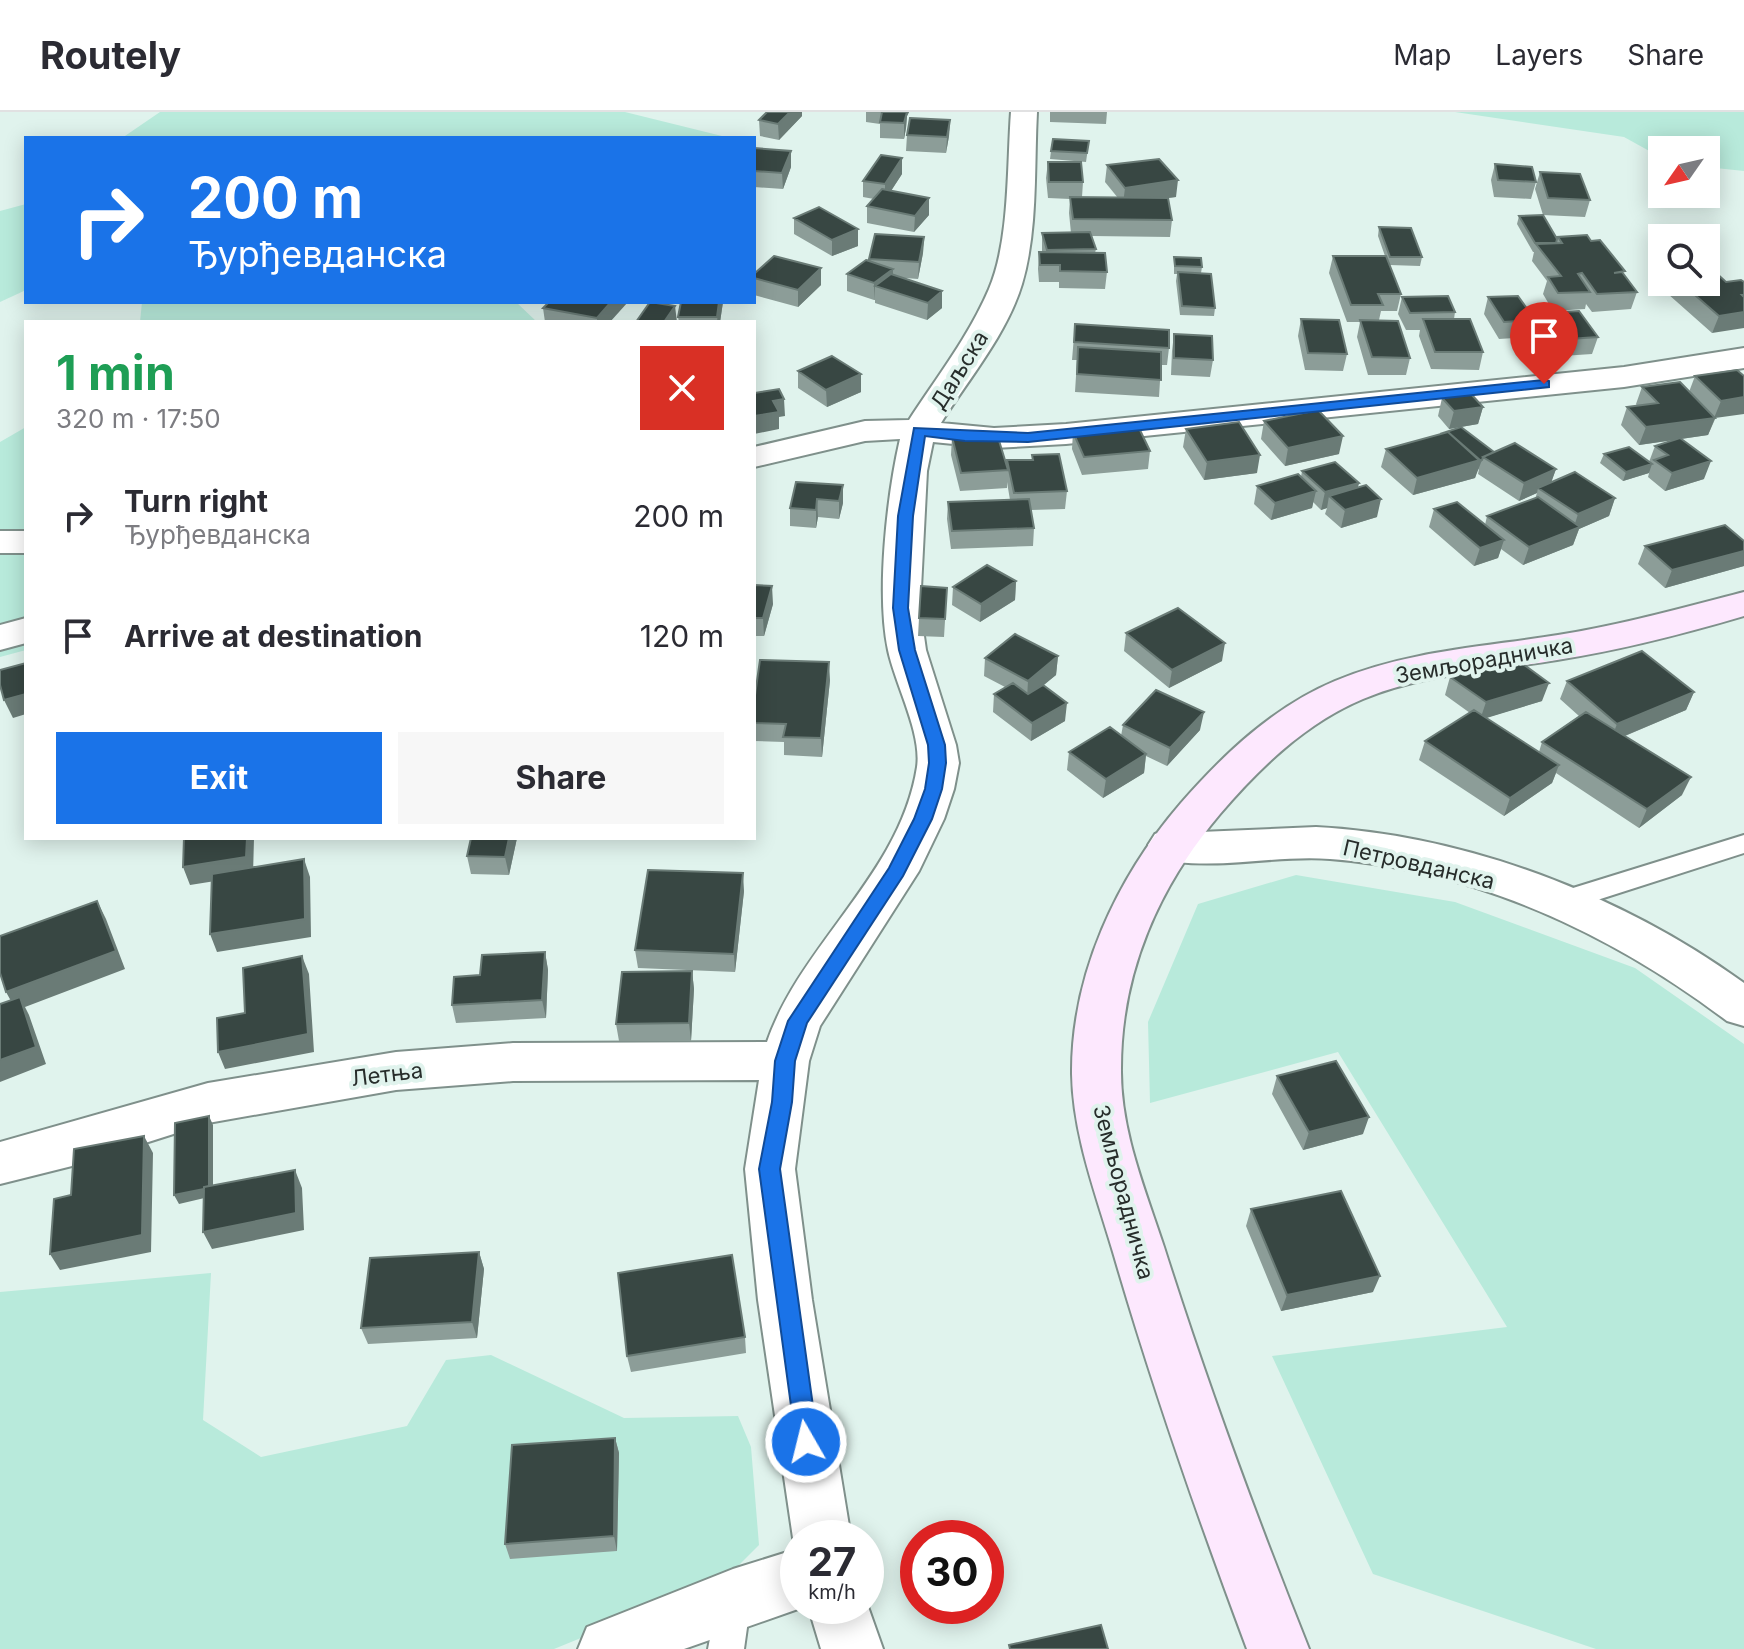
<!DOCTYPE html>
<meta charset="utf-8">
<style>
body{margin:0;font-family:Inter,sans-serif;background:#f7f7f7;color:#2b2b33;height:100vh;display:flex;flex-direction:column;font-size:30px;white-space:nowrap}
*{box-sizing:border-box;margin:0}
p{font-size:26px;color:#7c7c81}
.icon{flex:none;width:44px;height:44px;fill:none;stroke:currentColor;stroke-width:2;stroke-linecap:round;stroke-linejoin:round}
.map{position:relative;flex:1;overflow:hidden}
.details{position:absolute;left:24px;top:208px;width:732px;height:520px;display:flex;flex-direction:column;background:#fff;border-radius:0px;box-shadow:0 4px 20px #0003}
.details>*{flex:none}
.hud{position:absolute;left:24px;top:24px;width:732px;height:168px;border-radius:0px;box-shadow:0 4px 20px #0003;background:#1a73e8;color:#fff;overflow:hidden}
.needle{width:52px;rotate:236deg}
.tools{position:absolute;left:1648px;top:24px;display:grid;gap:16px}
.tools a{display:grid;place-items:center;width:72px;height:72px;border-radius:0px;background:#fff;box-shadow:0 4px 20px #0003;font-size:40px}
.speed{position:absolute;left:780px;top:1408px;display:flex;gap:16px;font-size:40px;font-weight:700;text-align:center}
.speed>*{display:grid;place-content:center;width:104px;height:104px;border-radius:50%;background:#fff;box-shadow:0 4px 20px #0003;line-height:1}
.speed small{font-size:20px;font-weight:400}
.speed .limit{border:12px solid #d22;background:#fff;color:#111}
.pin{position:absolute;display:grid;place-items:center;width:68px;height:68px;color:#fff;margin:-82px -34px;border-radius:50% 50% 50% 0;rotate:-45deg;box-shadow:0 0 8px #0007}
.pin .icon{rotate:45deg}
.me{position:absolute;width:88px;margin:-44px;rotate:352deg;stroke-linejoin:round;filter:drop-shadow(0 0 6px #0008)}
.turn{display:flex;align-items:center;gap:28px;height:168px;padding:0 32px;font-size:36px}
.turn .icon{width:104px;height:104px;stroke-width:2.5}
.turn b{display:block;font-size:56px;line-height:68px}
.round{display:grid;place-items:center;flex:none;width:84px;height:84px;border-radius:0px;background:#f7f7f7}
.head{display:flex;align-items:center;justify-content:space-between;height:136px;padding:0 32px}
h1{font-size:48px;font-weight:700;line-height:60px;color:#1e9e55}
.button{display:flex;gap:16px;margin-top:auto;padding:16px 32px}
.button a{flex:1;height:92px;border-radius:0px;background:#1a73e8;color:#fff;font-size:32px;font-weight:700;line-height:92px;text-align:center}
.button a+a{background:#f7f7f7;color:#2b2b33}
ul{padding:0;list-style:none}
li{display:flex;align-items:center;gap:24px;height:120px;padding:0 32px}
li div{flex:1}
li b{display:block;font-size:30px}
li em{font-style:normal}
header{display:flex;align-items:center;gap:48px;box-sizing:border-box;height:112px;padding:0 40px;background:#fff;border-bottom:2px solid #e1e1e2}
header strong{font-size:38px}
nav{display:flex;gap:44px;margin-inline-start:auto;font-size:28px}
.map>svg:first-child{display:block}
</style>
<header>
<strong>Routely</strong>
<nav><a>Map</a><a>Layers</a><a>Share</a></nav>
</header>
<div class="map">
<svg width="1744" height="1537" viewBox="0 0 1744 1537">
<rect width="100%" height="100%" fill="#e0f3ed"/>
<!-- green -->
<path fill="#b8eadb" d="M160,0H625L722,24L122,26Z
M1455,0H1744V59L1706,55V38H1662V46L1624,25Z
M26,92V178L0,190V99Z
M142,190H516L537,210H140Z
M26,315V538L0,545V330Z
M1296,763L1455,790L1635,856L1744,932V1537H1596L1373,1462L1272,1244L1507,1215L1338,940L1150,991L1148,910L1198,792Z
M211,1161L203,1308L261,1345L407,1314L446,1248L491,1243L624,1306L738,1304L751,1335L759,1433L737,1455L669,1490L554,1537H0V1180Z"/>
<g fill="none" stroke-linecap="round" stroke-linejoin="round">
<defs>
<path id="lane" d="M1744,723V741L1591,790L1570,804L1561,801L1557,794L1573,776Z
M733,1469L746,1474L751,1487L744,1537H708L720,1474Z"/>
<path id="street" d="M1011,0H1037C1034,56 1038,118 1022,172C1007,222 968,268 941,311L994,316L1066,312L1624,255L1744,236V256L1624,275L1066,332L994,336L933,330L927,359L920,496L926,538L956,633L959,651L954,677L944,707L919,759L820,914L809,949L795,1057L812,1188L851,1426H798V1494H805L798,1497L684,1537H578L587,1515L733,1457L797,1437L793,1426L758,1188L745,1057L759,968L513,969L396,978L208,1011L76,1053L0,1072V1030L208,971L396,940L513,931L767,930C801,831 900,763 917,655C922,621 895,572 888,538C876,481 887,384 900,327L865,329L754,355V335L865,309L909,308C937,265 969,224 989,177C1010,128 1007,53 1011,0Z
M0,419H26V441H0Z
M26,506V531L0,538V513Z
M1316,715C1467,723 1622,783 1744,871V914L1727,909C1612,822 1476,758 1330,747C1280,743 1228,756 1177,750L1155,744L1148,733L1155,722L1170,717L1200,720Z
M866,1489L883,1537H821L808,1494H866Z"/>
<path id="secondary" d="M1744,480V504C1683,522 1621,538 1557,548C1493,559 1424,561 1363,587C1306,611 1260,655 1220,702C1159,774 1121,860 1121,956C1120,1018 1145,1077 1164,1135C1207,1271 1256,1404 1309,1537H1247C1198,1406 1152,1274 1113,1140C1096,1082 1073,1023 1072,962C1071,863 1117,765 1181,691C1224,642 1273,595 1335,569C1406,539 1483,535 1558,523C1621,513 1682,496 1744,480Z"/>
</defs>
<!-- lane casing -->
<use href="#lane" stroke="#7f908b" stroke-width="4"/>
<!-- street casing -->
<use href="#street" stroke="#7f908b" stroke-width="4"/>
<!-- secondary casing -->
<use href="#secondary" stroke="#7f908b" stroke-width="4"/>
<!-- lane -->
<use href="#lane" fill="#fff" fill-rule="evenodd"/>
<!-- street -->
<use href="#street" fill="#fff" fill-rule="evenodd"/>
<!-- secondary -->
<use href="#secondary" fill="#fde8fe" fill-rule="evenodd"/>
</g>
<!-- wall -->
<path fill="#8c9d98" d="M866,0H909L907,4L906,16L904,27L880,26V12L866,10Z
M1050,0H1107L1106,12L1050,10Z
M802,4L779,28L760,24L759,8Z
M950,8L949,24L946,41L906,39L907,23Z
M1089,29L1086,50L1050,47L1051,39Z
M754,36L791,55L783,77L754,75Z
M1048,50L1083,70L1082,85L1118,86L1105,70L1107,53L1176,85L1165,86L1172,108L1170,125L1092,124L1096,137L1095,141L1107,160L1105,177L1059,176V170H1039L1038,157L1039,140H1042V121H1071L1069,101L1070,87L1048,86L1046,66Z
M1495,52L1536,70L1531,87L1494,85L1491,68Z
M1540,60L1590,88L1585,105L1543,103L1535,77Z
M902,62L891,79L929,86V103L914,120L867,111V94L874,87L863,85V69Z
M1519,104L1557,127L1558,125L1623,163L1637,180L1631,197L1592,200L1586,192L1585,197L1553,199L1543,182L1547,169L1532,149L1534,140H1533L1517,112Z
M794,106L858,117V134L832,144L794,122Z
M1379,115L1422,145L1420,154L1390,153L1401,182L1397,199H1381L1379,208L1410,246L1406,263H1368L1357,225L1360,210H1347L1329,161L1333,144H1385L1378,124Z
M924,125L923,141L918,167L905,166L942,196L927,208L875,191V188H874L847,179V162L869,149V147Z
M1174,145L1202,155L1201,161L1215,196L1214,204L1180,203L1176,169L1177,162H1174Z
M754,162L821,173L798,195L754,183Z
M1741,168L1712,221L1668,182L1672,170H1726Z
M1402,185L1455,200L1454,207L1483,240L1479,258L1431,257L1419,224L1420,218H1406L1398,202Z
M1488,185L1535,208L1530,225L1499,227L1484,202Z
M549,190L610,210H545L543,196Z
M681,190H723L720,210H679L678,205Z
M1550,201L1598,225L1592,242L1562,244L1544,218Z
M1301,207L1347,242L1343,259L1305,258L1298,224Z
M1075,212L1169,236L1167,253H1161L1159,285L1075,280L1077,248H1072Z
M1174,222L1213,248L1210,265L1171,263L1172,239Z
M1737,258L1708,323L1681,327L1704,367L1665,379L1648,365L1651,354L1649,361L1623,369L1600,351L1604,342L1649,350L1655,334L1674,328L1639,333L1621,313L1627,295L1637,294L1636,292L1642,275L1689,280L1695,264Z
M798,259L861,262V280L827,295L798,276Z
M1442,286L1483,295L1478,312L1461,315L1494,340L1556,357L1551,370L1615,386L1609,404L1579,417L1573,433L1523,453L1501,437L1498,446L1474,454L1429,415L1434,397L1485,413L1487,404L1535,387L1537,381L1519,389L1478,362L1479,357L1477,358L1475,366L1413,383L1381,355L1386,337L1440,322L1460,315L1449,317L1438,304Z
M1264,309L1339,342L1285,354L1261,327Z
M1186,317L1257,361L1204,368L1183,335Z
M1073,320L1150,339L1148,357L1082,363L1072,337Z
M952,325L1007,356V348H1032V343L1067,379L1065,397L1031,398L1034,416L1033,434L951,437L947,407L948,390L1010,388L1007,370V376L960,379L951,343Z
M1302,359L1359,371L1357,376L1377,405L1341,416L1325,402L1327,396L1321,398L1313,390L1312,396L1271,408L1254,392L1257,374L1301,365Z
M843,373V391L839,407L818,405L816,416L790,414V396Z
M1744,429V454L1665,476L1638,452L1645,434Z
M1016,469L1015,488L980,510L952,493L953,475Z
M754,473L773,492L764,524H754Z
M947,476L944,525L918,524L919,506Z
M1126,521L1222,549L1169,576L1124,539Z
M1058,544L1056,563L1043,573L1065,609L1031,629L993,600L994,582L1005,575L984,564L985,546Z
M1450,565L1542,589L1485,606L1539,640L1542,630L1579,604L1560,587L1567,569L1694,580L1686,598L1625,624L1682,683L1639,716L1556,661L1552,671L1504,704L1419,648L1425,629L1470,601L1445,583Z
M830,568L822,645L784,643V630L754,629V590Z
M1123,613L1200,618L1167,654L1146,644L1144,661L1103,686L1067,658L1069,640L1121,624Z
M471,726H517L509,763L471,762L467,744Z
M744,779L735,860L638,856L635,838Z
M545,840L548,858L546,906L456,911L452,893Z
M692,859L694,877L691,929H619L616,912Z
M1277,964L1363,1022L1303,1038L1272,982Z
M1251,1097L1373,1180L1281,1199L1246,1114Z
M479,1140L484,1157L477,1226L368,1232L361,1216Z
M745,1225L746,1241L631,1260L627,1244Z
M615,1326L619,1341L617,1439L510,1447L505,1432Z"/>
<!-- shaded-wall -->
<path fill="#6a7b76" d="M790,0H802V4L779,28L778,12Z
M899,0H909L907,4L906,16L904,27V11Z
M950,8L949,24L946,41L947,25Z
M791,39V55L783,77L782,61Z
M902,46V62L885,88V72Z
M1178,68L1176,85L1123,92L1125,76Z
M929,86V103L914,120L915,104Z
M858,117V134L832,144V128Z
M924,125L923,141L918,167L919,150Z
M821,156V173L798,195V178Z
M893,157V174H875L874,188V171Z
M942,179V196L927,208L928,191Z
M611,190H628L610,210H597V206Z
M719,190H723L720,210H717Z
M675,194L677,210H664Z
M1744,200V216L1712,221L1719,204Z
M861,262V280L827,295L826,278Z
M1744,285V302L1715,306L1708,323L1639,333L1646,315L1714,306L1721,289Z
M784,287L785,304L779,305V317L754,322V304L773,289Z
M1483,295L1478,312L1449,317L1454,299Z
M1343,324L1339,342L1285,354L1288,336Z
M1260,343L1257,361L1204,368L1207,350Z
M1482,348L1475,366L1413,383L1417,366Z
M1711,349L1704,367L1665,379L1672,361Z
M1652,352L1649,361L1623,369L1626,360Z
M1556,357L1550,374L1538,376L1537,381L1519,389L1524,371Z
M1359,371L1355,388L1329,384L1327,396L1321,398L1325,380Z
M843,373V391L839,407V389Z
M1316,379L1312,396L1271,408L1275,391Z
M1615,386L1609,404L1579,417L1573,433L1523,453L1529,435L1573,418L1578,402Z
M817,387L818,405L816,416V398Z
M1381,387L1377,405L1341,416L1345,398Z
M1504,428L1498,446L1474,454L1480,436Z
M1744,439V454L1665,476L1672,458Z
M1016,469L1015,488L980,510L981,492Z
M772,474L773,492L764,524L763,506Z
M1225,531L1222,549L1169,576L1172,558Z
M1058,544L1056,563L1027,587L1028,569Z
M829,550L830,568L822,645L821,626Z
M1549,571L1542,589L1480,608L1486,590Z
M1694,580L1686,598L1610,630L1617,612Z
M26,582V602L13,606L4,588Z
M1067,591L1065,609L1031,629L1032,611Z
M1204,600L1200,618L1167,654L1170,636Z
M1146,642L1144,661L1103,686L1106,667Z
M1559,653L1552,671L1504,704L1510,686Z
M1691,665L1682,683L1639,716L1647,697Z
M247,726H254L253,763L190,773L183,755Z
M509,726H517L509,763L505,745Z
M304,747L310,765L311,825L217,840L210,822Z
M743,761L744,779L735,860L734,842Z
M97,789L106,807L125,857L25,895L29,903L46,952L0,970V948L16,898L6,880Z
M545,840L548,858L546,906L542,888Z
M302,844L309,862L314,940L225,957L218,940Z
M692,859L694,877L691,929L689,911Z
M209,1004L213,1013V1084L179,1092L174,1083Z
M1369,1005L1363,1022L1303,1038L1309,1020Z
M144,1024L153,1041L151,1140L60,1158L50,1142Z
M295,1058L302,1076L304,1118L212,1137L203,1120Z
M479,1140L484,1157L477,1226L472,1210Z
M1380,1164L1373,1180L1281,1199L1287,1183Z
M615,1326L619,1341L617,1439L614,1424Z"/>
<!-- building -->
<path fill="#384743" stroke="#6a7b76" stroke-width="2" d="M767,0H790L778,12L759,8Z
M882,0H907L904,11L880,10Z
M910,6L950,8L947,25L907,23Z
M1053,27L1089,29L1087,41L1051,39Z
M754,36L791,39L782,61L754,59Z
M881,43L902,46L885,72L863,69Z
M1159,47L1178,68L1125,76L1107,53Z
M1048,50H1081L1083,70H1049Z
M1495,52L1532,55L1536,70L1498,68Z
M1540,60L1580,62L1590,88L1548,86Z
M882,77L929,86L915,104L867,94Z
M1070,85L1168,86L1172,108L1073,107Z
M819,95L858,117L832,128L794,106Z
M1543,103L1557,127L1556,131H1535L1519,104Z
M1379,115L1411,116L1422,145H1390Z
M1090,120L1096,137L1047,138L1042,121Z
M875,122L924,125L919,150L869,147Z
M1587,123L1591,129L1600,128L1625,159L1614,161L1622,160L1637,180L1597,182L1582,161L1578,162L1590,180L1558,181L1548,165L1561,164L1536,132L1562,131L1558,125Z
M1039,140L1105,141L1107,160L1060,159V153H1040Z
M774,144L821,156L798,178L754,166V162Z
M1333,144H1386L1401,182H1378L1383,193H1351Z
M1174,145L1201,146L1202,155L1175,154Z
M866,148L893,157L874,171L847,162Z
M1714,159L1726,170L1741,168L1744,170V183H1742L1744,185V200L1719,204L1680,170H1706V160Z
M1178,160L1211,162L1215,196L1182,194Z
M891,162L942,179L928,191L875,174Z
M1448,184L1455,200L1410,201L1402,185Z
M1518,184L1535,208L1504,210L1488,185Z
M549,190H611L597,206L543,196Z
M650,190L675,194L664,210H636Z
M681,190H719L717,205H678Z
M1579,199L1598,225L1568,227L1550,201Z
M1301,207L1339,208L1347,242L1308,241Z
M1423,207H1470L1483,240H1435Z
M1360,208L1398,209L1410,246L1372,245Z
M1075,212L1169,218V236L1074,230Z
M1174,222L1212,224L1213,248L1174,246Z
M1078,235L1161,240V268L1077,262Z
M832,244L861,262L826,278L798,259Z
M1737,258L1744,264V285L1721,289L1695,264Z
M1680,270L1715,306L1646,315L1627,295L1658,291L1642,275Z
M779,277L784,287L773,289L779,300L754,304V281Z
M1471,282L1483,295L1454,299L1442,286Z
M1318,298L1343,324L1288,336L1264,309Z
M1239,310L1260,343L1207,350L1186,317Z
M1138,314L1150,339L1084,345L1073,320Z
M1461,315L1494,340L1483,345L1482,348L1480,349L1448,320L1440,322Z
M1448,320L1480,348L1417,366L1386,337Z
M997,322L1008,358L961,361L952,325Z
M1680,326L1711,349L1672,361L1654,348L1668,343L1655,334Z
M1515,331L1556,357L1524,371L1483,345Z
M1629,335L1652,352L1626,360L1604,342Z
M1059,342L1067,379L1014,381L1007,348H1033L1032,343Z
M1335,350L1359,371L1325,380L1302,359Z
M1575,360L1615,386L1578,402L1538,376Z
M1298,362L1316,379L1275,391L1257,374Z
M796,370L843,373L839,389L817,387L816,398L790,396Z
M1366,373L1381,387L1345,398L1329,384Z
M1538,385L1580,415L1529,435L1487,404Z
M1029,387L1034,416L952,419L948,390Z
M1457,390L1504,428L1480,436L1434,397Z
M1725,413L1744,429V439L1672,458L1645,434Z
M987,453L1016,469L981,492L953,475Z
M754,473L772,474L763,506H754Z
M921,474L947,476L945,507L919,506Z
M1178,496L1225,531L1172,558L1126,521Z
M1015,522L1058,544L1028,569L985,546Z
M1642,539L1694,580L1617,612L1567,569Z
M1516,547L1549,571L1486,590L1450,565Z
M760,548L829,550L821,626L783,625L786,612L754,611V590Z
M26,551V582L4,588L0,573V558Z
M1013,571L1028,582L1043,573L1067,591L1032,611L994,582Z
M1156,578L1204,600L1170,636L1123,613Z
M1474,598L1559,653L1510,686L1425,629Z
M1586,600L1691,665L1647,697L1542,630Z
M1110,615L1146,642L1106,667L1069,640Z
M184,726H247L246,745L183,755Z
M471,726H509L505,745L467,744Z
M304,747L305,807L210,822L212,762Z
M648,758L743,761L734,842L635,838Z
M97,789L116,839L6,880L0,861V824Z
M545,840L542,888L452,893L454,865L480,863L482,843Z
M302,844L308,922L218,940L217,906L245,901L243,856Z
M692,859L689,911L616,912L622,860Z
M20,885L36,935L0,948V892Z
M1336,949L1369,1005L1309,1020L1277,964Z
M209,1004V1074L204,1075V1077L174,1083L175,1011Z
M144,1024L142,1123L50,1142L54,1087L71,1083L74,1037Z
M295,1058L296,1101L203,1120L204,1075Z
M1341,1079L1380,1164L1287,1183L1251,1097Z
M479,1140L472,1210L361,1216L370,1146Z
M732,1143L745,1225L627,1244L618,1161Z
M615,1326L614,1424L505,1432L512,1333Z
M1101,1513L1108,1537H1010L1009,1533Z"/>
<!-- route -->
<path fill="#1a73e8" stroke="#114b97" stroke-width="2" d="M1544,268L1549,269V275L1028,330L965,329L925,324L913,404L908,496L915,538L945,633L946,651L942,677L932,707L903,764L807,911L795,949L792,990L780,1057L818,1330L814,1338L806,1341L797,1338L759,1057L772,990L775,949L788,909L889,756L914,707L925,677L929,651L928,633L899,538L893,496L898,404L914,316L1028,321Z"/>
<g text-anchor="middle" dominant-baseline="central" stroke-width="8" stroke-linejoin="round" paint-order="stroke">
<!-- street labels -->
<g font-size="22" fill="#272d2b" stroke="#e0f3ed">
<text transform="translate(959 258) rotate(-58)">Даљска</text>
<text transform="translate(1484 548) rotate(-10)">Земљорадничка</text>
<text transform="translate(1419 752) rotate(13)">Петровданска</text>
<text transform="translate(387 962) rotate(-7)">Летња</text>
<text transform="translate(1124 1080) rotate(75)">Земљорадничка</text>
</g>
</g>
</svg>
<div class="tools">
<a><svg class="needle" viewBox="-14 -14 28 28"><path d="M0-13l5 13h-10z" fill="#e53935"/><path d="M0 13l5-13h-10z" fill="#7c7c81"/></svg></a>
<a><svg class="icon" aria-label="search" viewBox="0 0 24 24"><circle cx="10" cy="10" r="6"/><path d="M15 15l6 6"/></svg></a>
</div>
<div class="speed"><div>27<small>km/h</small></div><div class="limit">30</div></div>
<div class="pin" style="left:1544px;top:272px;background:#d93025"><svg class="icon" aria-label="arrive" viewBox="0 0 24 24"><path d="M6 21V4h12l-3 4 3 4H6"/></svg></div>
<svg class="me" style="left:806px;top:1330px" viewBox="-20 -20 40 40"><circle r="17" fill="#1a73e8" stroke="#fff" stroke-width="3"/><path d="M0-11L8 9 0 5-8 9z" fill="#fff"/></svg>
<div class="hud">
<div class="turn"><svg class="icon" aria-label="right" viewBox="0 0 24 24"><path d="M7 20v-9h11M14 6l5 5-5 5"/></svg><div><b>200 m</b>Ђурђевданска</div></div>
</div>
<section class="details">
<div class="head"><div><h1>1 min</h1><p>320 m · 17:50</p></div><a class="round" style="background:#d93025;color:#fff"><svg class="icon" aria-label="close" viewBox="0 0 24 24"><path d="M6 6l12 12M18 6L6 18"/></svg></a></div>
<ul>
<li><svg class="icon" aria-label="right" viewBox="0 0 24 24"><path d="M7 20v-9h11M14 6l5 5-5 5"/></svg><div><b>Turn right</b><p>Ђурђевданска</p></div><em>200 m</em></li>
<li><svg class="icon" aria-label="arrive" viewBox="0 0 24 24"><path d="M6 21V4h12l-3 4 3 4H6"/></svg><div><b>Arrive at destination</b></div><em>120 m</em></li>
</ul>
<div class="button"><a>Exit</a><a>Share</a></div>
</section>
</div>
